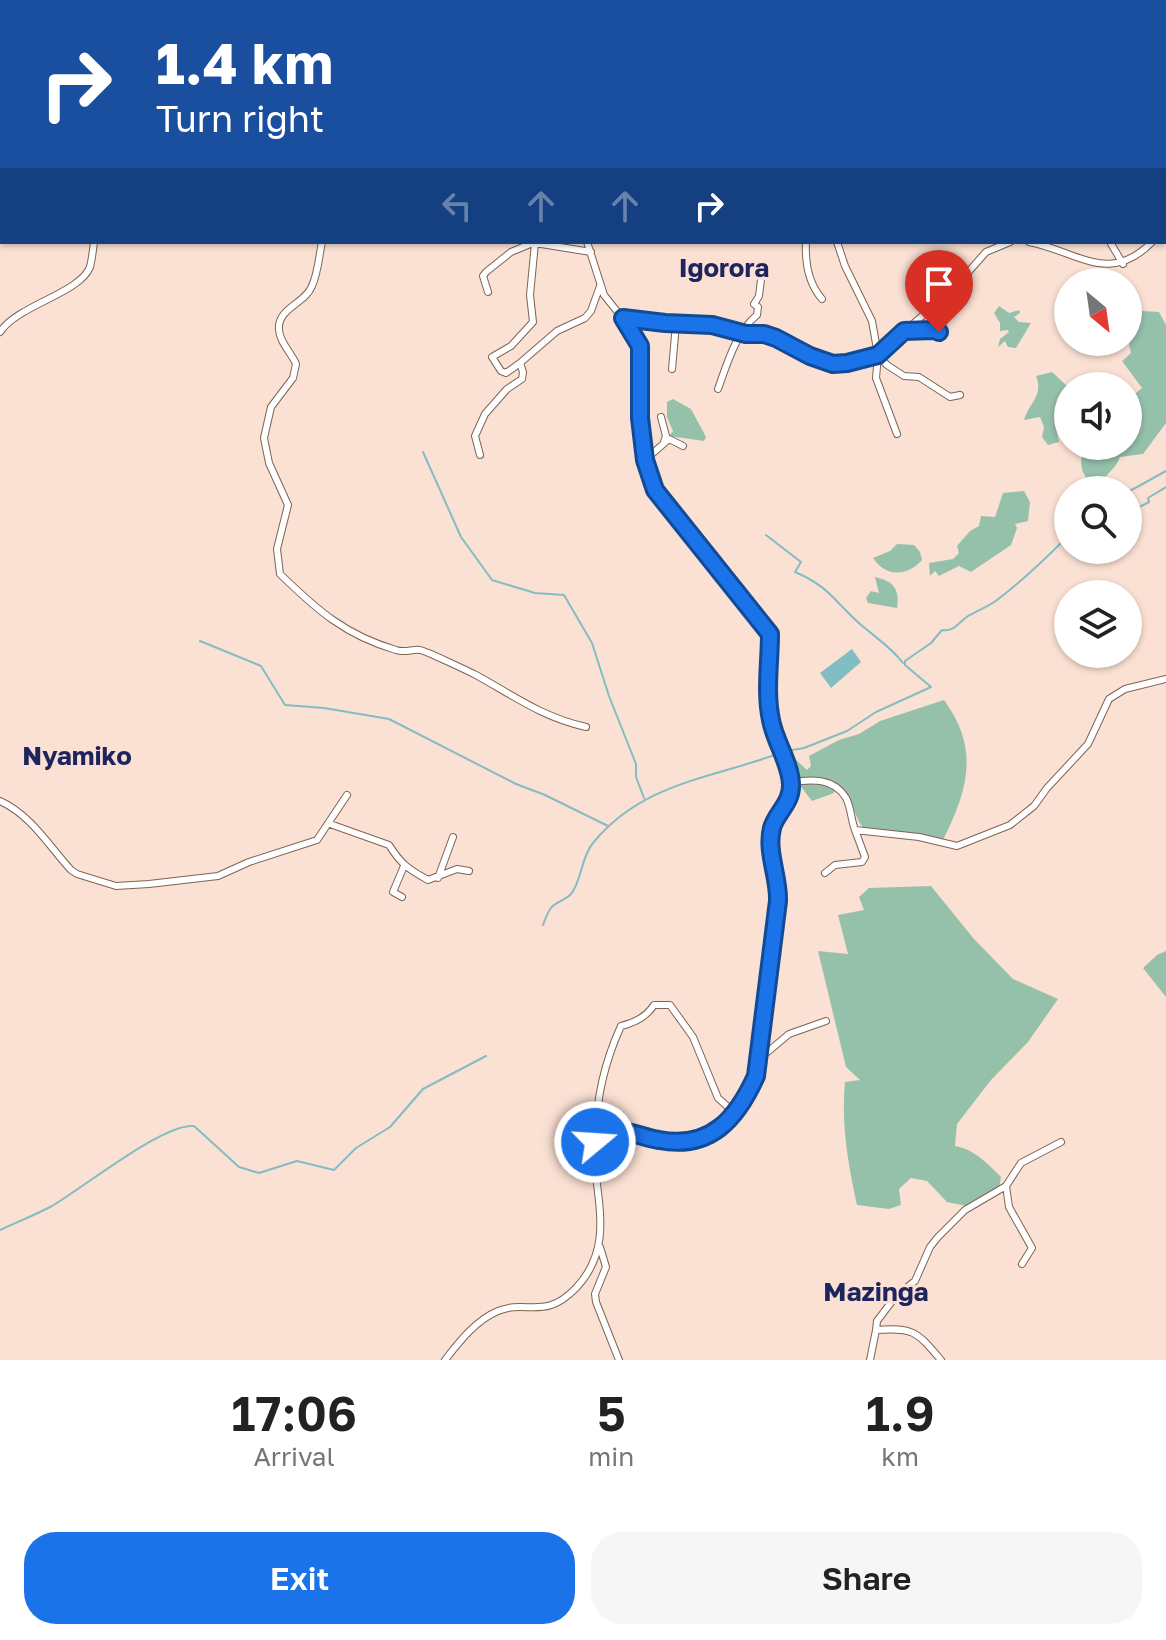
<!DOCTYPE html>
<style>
body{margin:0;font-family:"Golos Text",sans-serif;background:#f6f6f6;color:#222;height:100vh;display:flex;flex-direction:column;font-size:30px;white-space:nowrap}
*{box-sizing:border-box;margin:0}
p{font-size:26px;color:#767676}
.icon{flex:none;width:44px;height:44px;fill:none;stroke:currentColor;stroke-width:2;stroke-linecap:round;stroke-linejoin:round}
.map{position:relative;height:1360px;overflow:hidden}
.side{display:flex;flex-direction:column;background:#fff;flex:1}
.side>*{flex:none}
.guide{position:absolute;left:0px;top:0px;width:1166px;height:244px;box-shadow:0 2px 6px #0004;background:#1a4fa0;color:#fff;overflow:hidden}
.needle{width:52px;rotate:151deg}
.tools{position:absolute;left:1054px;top:268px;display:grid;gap:16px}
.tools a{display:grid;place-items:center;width:88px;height:88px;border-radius:50%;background:#fff;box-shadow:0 2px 6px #0004;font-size:40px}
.pin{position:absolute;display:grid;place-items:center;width:68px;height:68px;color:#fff;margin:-82px -34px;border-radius:50% 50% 50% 0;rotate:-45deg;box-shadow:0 0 8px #0007}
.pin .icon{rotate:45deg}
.me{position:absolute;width:88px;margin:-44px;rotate:72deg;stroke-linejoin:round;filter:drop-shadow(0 0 6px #0008)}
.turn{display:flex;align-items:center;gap:28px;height:168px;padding:0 24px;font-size:36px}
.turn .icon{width:104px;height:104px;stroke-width:2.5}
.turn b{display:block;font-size:56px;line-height:68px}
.lanes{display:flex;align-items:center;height:76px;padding:0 24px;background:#0003;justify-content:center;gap:40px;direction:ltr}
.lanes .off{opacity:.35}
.eta{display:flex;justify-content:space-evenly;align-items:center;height:136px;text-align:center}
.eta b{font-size:48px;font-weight:600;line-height:56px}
.action{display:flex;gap:16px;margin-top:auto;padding:16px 24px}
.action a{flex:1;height:92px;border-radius:32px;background:#1a73e8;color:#fff;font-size:32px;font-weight:600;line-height:92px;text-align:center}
.action a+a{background:#f6f6f6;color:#222}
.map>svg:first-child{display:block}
</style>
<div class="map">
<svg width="1166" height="1360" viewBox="0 0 1166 1360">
<rect width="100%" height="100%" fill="#fbe1d3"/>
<!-- green -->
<path fill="#95c1ab" d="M999,306L1009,313L1019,310L1020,313L1014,317L1019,322L1031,323L1016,348L1008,347L1005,341L998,347L1000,339L1009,332L1008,330L1000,331V323L994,313Z
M1142,311L1159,312L1166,325V423L1143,454L1120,457C1116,469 1107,472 1101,484L1094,485C1079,474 1080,463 1083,446H1128V400L1142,388L1122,361L1131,353L1128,339L1139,326Z
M1052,372L1068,387V416L1062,411L1057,419L1054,420L1059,442L1048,445L1042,437L1044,427L1040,417L1024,420C1029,403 1044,395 1036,376Z
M673,399L691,409L706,437L704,441L669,436L673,431L667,417V402Z
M1024,491L1030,502L1028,521L1015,524L1017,528L1011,545L971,572L959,566L939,576L935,571L930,576L929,563L953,559L959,553L957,546L970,531L979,526L981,516L995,517L1003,493Z
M897,544L914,545L920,552L922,560C908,576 886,578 873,558L890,551Z
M875,577C893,581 900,588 897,608L868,603L866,598L871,591L879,593Z
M944,700C980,749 968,790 943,840L863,828C852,811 852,795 835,783L834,793L812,801L792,775L790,758H794L807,770L811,766L809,756L839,740L859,734L880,721Z
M931,886L974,939L1013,979L1058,999L1028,1042L991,1080L957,1124L955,1146C974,1149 988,1164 1001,1177L999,1190L977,1208L947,1202L927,1181L911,1178L899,1189L901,1205L889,1209L857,1205C848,1164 841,1124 845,1082L860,1080L846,1067L818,951L848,954L838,915L864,910L859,897L869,888Z
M1166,951V997L1143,968L1157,955Z"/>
<!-- water -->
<path fill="#83bdc4" d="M852,649L861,662L831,688L820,673Z"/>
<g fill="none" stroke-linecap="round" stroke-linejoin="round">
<!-- stream -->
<path stroke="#83bdc4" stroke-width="2" d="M1062,2L1065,0
M423,452L461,537L492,580L535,593L564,595L592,643L609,696L636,764V777L644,798
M1128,492L1166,471
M1128,513L1149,502L1148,498L1166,487
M766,535L801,562L795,572C830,587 834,601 860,624C875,637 891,647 903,663
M200,641L261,666L285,705L324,708L389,719L516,784L545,795L608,826
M786,751L804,748L847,731L876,712L931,687L905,665V661L931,643L942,630C954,632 958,623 968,616C978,610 988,607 997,600C1021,582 1043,561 1064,540L1068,533
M543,925C545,920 547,913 551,908C555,902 566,900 571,894C582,880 581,857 593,843C643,782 711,779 780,753
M0,1230C17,1222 35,1215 52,1206C83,1188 163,1123 194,1126L239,1167L259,1173L297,1161L334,1170L356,1148L390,1127L423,1089L486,1056"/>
<defs>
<path id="minor" d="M434,0L438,2
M558,0V2
M130,2L133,0
M219,2V0
M352,2L354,0
M373,2L375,0
M463,2L464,0
M669,2L671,0
M1164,230L1166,227
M322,242C319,256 318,273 312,286C305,304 277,308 279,330C280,343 291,352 296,364L293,378L271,407L264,438L269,463L288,505L277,549L280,574C317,610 345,635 396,650C405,653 412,649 420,650C424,650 470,672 476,675C514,696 542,717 586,727
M806,242C805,262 809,284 822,299
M837,242L845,266L872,321L878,355L887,365L904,376L919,377L950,397L960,395
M1029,242C1077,251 1109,286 1152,242
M1110,242L1123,264
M488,292L483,276L486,272L511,252L535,242
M623,318L665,323L711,325L746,334H764L828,363H847L878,355L955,287L986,252L1010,242
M904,331L934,330L940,333
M0,332C18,305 80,293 90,267C92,259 93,250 94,242
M878,355L876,378L897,434
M520,363L506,373L501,371L492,357L511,346L533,322L530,295L535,243L591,252
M672,369L676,324
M718,389C727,364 736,332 757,315L758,307L754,304L759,296L762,271
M661,417L666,436L664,442
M480,455L475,436L485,414L507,389L522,379L523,372L520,363L557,331L585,318L591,311L600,286
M645,460L669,439L683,446
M792,782C812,779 834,778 846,798C851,807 851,820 855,830L919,837L957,846L1010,825L1034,806L1047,788L1088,744L1109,699L1125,689L1166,679
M0,801C31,815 49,846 71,870L77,874L116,886L149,884L218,876L249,862L317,840L347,795
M330,824L389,845C401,864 408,869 428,880L457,869L469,871
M825,873L835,865L862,862L865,857L855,830
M438,878L453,837
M402,897L393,892L404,866
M758,1060L789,1034L826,1021
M596,1137C596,1098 605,1061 621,1026C634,1023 647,1016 654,1005H670L693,1037L718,1098L735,1113
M1006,1186L1009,1207L1032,1248L1022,1264
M600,1247L606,1267L595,1294L596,1302L619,1360
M876,1330L877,1321L896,1296L915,1281L930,1247L938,1237L965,1210L1006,1186L1021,1163L1061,1142
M445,1360C459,1342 476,1320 498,1311C528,1299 544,1321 576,1288C610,1252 600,1212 595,1168C594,1158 591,1146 596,1138C607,1118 643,1137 658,1140C680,1144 710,1139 727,1123C739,1111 749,1094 755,1077C766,1044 763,1004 768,969C772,941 780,913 779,885C778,867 770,850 772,831C774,813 794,803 791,782C789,760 774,741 770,719C766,691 770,662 770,634L655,490L645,460L640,418V346L628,325L604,295L587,242
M870,1360L876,1330C914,1327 917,1332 941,1360"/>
</defs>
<!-- minor casing -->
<use href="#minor" stroke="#7f6353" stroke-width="8"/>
<!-- minor -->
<use href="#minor" stroke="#fff" stroke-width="6"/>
</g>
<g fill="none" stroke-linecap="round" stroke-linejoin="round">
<defs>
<path id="route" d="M595,1142L603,1131C624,1127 639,1137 659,1140C711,1150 737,1118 756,1076L778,901C779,877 766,852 772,828C776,813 792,803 791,784C790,762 775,742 771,720C765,692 770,662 770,634L655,490L645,460L640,418V346L623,318L665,323L712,325L746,334H764L776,338L810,356L833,364L847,363L878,355L904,331L934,330L939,332"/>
</defs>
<!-- route casing -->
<use href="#route" stroke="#114b97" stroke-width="20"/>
<!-- route -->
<use href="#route" stroke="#1a73e8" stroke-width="14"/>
</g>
<g text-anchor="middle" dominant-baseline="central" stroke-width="6" stroke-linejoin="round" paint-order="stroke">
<!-- quarter labels -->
<g font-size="26" font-weight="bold" fill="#1e255e" stroke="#fbe1d3">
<text x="724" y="267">Igorora</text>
<text x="77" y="755">Nyamiko</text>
<text x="876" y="1291">Mazinga</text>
</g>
</g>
</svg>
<div class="tools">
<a><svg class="needle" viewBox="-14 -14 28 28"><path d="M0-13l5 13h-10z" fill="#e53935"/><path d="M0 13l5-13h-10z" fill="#767676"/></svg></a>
<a><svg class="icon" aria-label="sound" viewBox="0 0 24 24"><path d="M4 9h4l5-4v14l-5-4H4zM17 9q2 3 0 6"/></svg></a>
<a><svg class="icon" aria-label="search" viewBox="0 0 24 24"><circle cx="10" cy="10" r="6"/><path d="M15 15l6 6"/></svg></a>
<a><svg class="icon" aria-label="layers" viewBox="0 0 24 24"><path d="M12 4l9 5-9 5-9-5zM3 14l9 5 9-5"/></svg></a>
</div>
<div class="pin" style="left:939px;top:332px;background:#d93025"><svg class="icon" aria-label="arrive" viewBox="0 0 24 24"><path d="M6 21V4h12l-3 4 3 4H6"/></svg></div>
<svg class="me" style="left:595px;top:1142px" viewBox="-20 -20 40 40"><circle r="17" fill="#1a73e8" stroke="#fff" stroke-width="3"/><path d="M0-11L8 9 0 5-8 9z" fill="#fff"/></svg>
<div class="guide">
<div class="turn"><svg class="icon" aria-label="right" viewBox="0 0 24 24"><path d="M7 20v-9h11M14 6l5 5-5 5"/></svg><div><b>1.4 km</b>Turn right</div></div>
<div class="lanes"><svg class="icon off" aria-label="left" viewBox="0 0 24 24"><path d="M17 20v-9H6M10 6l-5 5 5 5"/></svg><svg class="icon off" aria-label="ahead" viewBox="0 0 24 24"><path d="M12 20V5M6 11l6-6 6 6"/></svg><svg class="icon off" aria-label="ahead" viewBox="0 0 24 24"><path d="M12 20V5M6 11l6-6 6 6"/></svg><svg class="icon" aria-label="right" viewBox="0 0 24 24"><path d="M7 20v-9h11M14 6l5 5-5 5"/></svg></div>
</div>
</div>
<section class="side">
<div class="eta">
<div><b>17:06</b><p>Arrival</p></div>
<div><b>5</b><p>min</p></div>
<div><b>1.9</b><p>km</p></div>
</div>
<div class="action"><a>Exit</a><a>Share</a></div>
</section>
